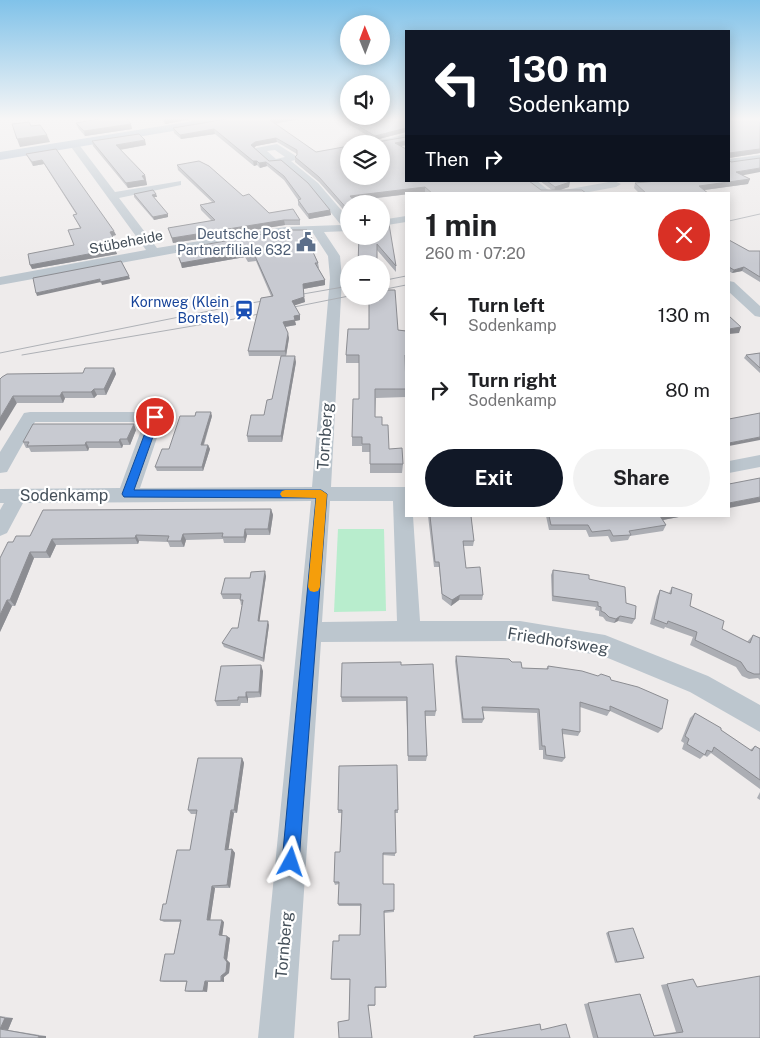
<!DOCTYPE html>
<meta charset="utf-8">
<style>
body{margin:0;font-family:"Public Sans",sans-serif;background:#f2f2f2;color:#202124;height:100vh;display:flex;flex-direction:column;font-size:19px;white-space:nowrap}
*{box-sizing:border-box;margin:0}
p{font-size:16px;color:#757577}
.icon{flex:none;width:28px;height:28px;fill:none;stroke:currentColor;stroke-width:2;stroke-linecap:round;stroke-linejoin:round}
.map{position:relative;flex:1;overflow:hidden}
.drawer{position:absolute;left:405px;top:192px;width:325px;height:325px;display:flex;flex-direction:column;background:#fff;border-radius:0px;box-shadow:0 2px 12px #0003}
.drawer>*{flex:none}
.top-card{position:absolute;left:405px;top:30px;width:325px;height:152px;border-radius:0px;box-shadow:0 2px 12px #0003;background:#111827;color:#fff;overflow:hidden}
.needle{width:32px;rotate:359deg}
.buttons{position:absolute;left:340px;top:15px;display:grid;gap:10px}
.buttons a{display:grid;place-items:center;width:50px;height:50px;border-radius:50%;background:#fff;box-shadow:0 2px 12px #0003;font-size:25px}
.pin{position:absolute;display:grid;place-items:center;width:42px;height:42px;color:#fff;margin:-21px;border:2px solid #fff;border-radius:50%;box-shadow:0 1px 5px #0007}
.me{position:absolute;width:55px;margin:-28px;rotate:5deg;stroke-linejoin:round;filter:drop-shadow(0 0 4px #0008)}
.turn{display:flex;align-items:center;gap:18px;height:105px;padding:0 20px;font-size:22px}
.turn .icon{width:65px;height:65px;stroke-width:2.5}
.turn b{display:block;font-size:35px;line-height:42px}
.then{display:flex;align-items:center;height:48px;padding:0 20px;background:#0003;gap:10px;font-size:19px}
.round{display:grid;place-items:center;flex:none;width:52px;height:52px;border-radius:26px;background:#f2f2f2}
.headline{display:flex;align-items:center;justify-content:space-between;height:85px;padding:0 20px}
h1{font-size:30px;font-weight:700;line-height:38px}
.action{display:flex;gap:10px;margin-top:auto;padding:10px 20px}
.action a{flex:1;height:58px;border-radius:30px;background:#111827;color:#fff;font-size:20px;font-weight:700;line-height:58px;text-align:center}
.action a+a{background:#f2f2f2;color:#202124}
ul{padding:0;list-style:none}
li{display:flex;align-items:center;gap:15px;height:75px;padding:0 20px}
li div{flex:1}
li b{display:block;font-size:19px}
li em{font-style:normal}
.map>svg:first-child{display:block}
</style>
<div class="map">
<svg width="760" height="1038" viewBox="0 0 760 1038">
<rect width="100%" height="100%" fill="#eeebeb"/>
<!-- green -->
<path fill="#b8edcd" d="M338,529H384L386,611L334,612Z"/>
<g fill="none" stroke-linecap="round" stroke-linejoin="round">
<!-- minor -->
<path fill="#bcc6ce" fill-rule="evenodd" d="M406,134V140L381,145L368,144Z
M74,141L77,142L115,192L181,181V185L119,198L157,248L285,227L341,225L310,187L282,163L271,164L254,150L256,148L277,144L296,156V160L291,161L318,183L349,219V231L324,232L340,256L342,278L331,487H406V516H413L420,621H520L605,635L708,676L760,705V732L690,692L603,656L520,641L321,642L294,1038H258L311,501L23,503L7,533L0,536V510L4,503H0V489L120,488L144,422H35L7,472L0,473V452L24,413L30,412H155L161,413L164,417L140,488L312,487L330,278L328,256L313,233H285L0,285V277L146,250L69,144ZM275,150L285,157L276,159L267,151ZM330,501H393L397,621L322,622Z
M760,155V161L729,165V159Z
M525,181H537L553,194H541Z
M614,181L621,184L616,187L578,194H554L559,191Z
M406,216V222L381,226V220Z
M729,281L734,282L760,306V317L755,316L729,292Z
M760,455V467L729,473V461Z"/>
<!-- major -->
<path fill="#abbbcb" fill-rule="evenodd" d="M212,118H238L233,121L0,160V152Z"/>
<!-- tram -->
<path stroke="#aeb1b6" stroke-width="1" d="M729,221L760,214
M381,281L406,276
M381,290L406,285
M0,353L234,306L349,286
M22,355L234,319L349,296"/>
</g>
<!-- wall -->
<path fill="#acaeb4" d="M160,118H198L165,124Z
M306,118L275,124L316,152L406,137V145L401,146L406,181L541,190H552L540,181H568L569,187L559,190L587,194H427L425,192L354,201L349,204V216L319,182L295,162V157L297,156V154L277,142L256,146L254,148L269,161L330,210L331,215L309,219L298,205V200L284,180L267,166L260,168L257,165L254,166L215,134L181,139L174,133L173,128L233,119Z
M338,118H406V133V132L375,140Z
M729,118H760V153L729,158V160L743,175L748,184L704,190L709,194H640L634,188L635,183L651,182L650,181H729Z
M76,123L132,129L85,136L78,128Z
M92,141L146,145L120,150L145,175L147,185L128,188L93,146Z
M56,149L116,235L112,236L115,243L112,244L117,254L32,269L74,245L80,228L73,215L76,214L44,164L33,166L26,154Z
M177,165L243,196L269,213L300,220V225H285L173,243L168,228L212,221L201,210L200,205L212,202L178,170Z
M134,194H156L157,197H154L168,217L154,220L134,197Z
M359,236H381L396,266V272L377,250Z
M729,240L749,251H760V282L742,271L732,273L729,271Z
M310,245L318,263L319,268H318L325,280V285L303,289L305,302L294,305L300,320L295,321L296,325L285,327L289,338L286,356H249L248,351L271,296L256,261L248,262L245,257L182,268L176,250L314,245Z
M398,330L406,331V397L376,398L375,417L382,425L389,449L403,464L402,473H370V452H362V446H352V437L359,399V363H346V355Z
M760,353V373L744,358L746,355Z
M296,362L282,442H248L247,436L264,415L272,399Z
M114,368L116,374L106,395H97L94,398H65L63,403H17L0,379L83,373Z
M212,416L204,445H208L210,449L203,471H157L155,467Z
M136,430L130,445H123L122,448H89L88,451L31,452L29,448H26L23,442Z
M271,509L273,515L270,535H247L245,543H224L223,539L186,540L184,547H170L168,542L139,541L138,544L56,545L50,558H34L15,606H12L0,632L13,542L30,536Z
M428,516H471L474,541L473,546H463L466,568L483,595L482,600H459L451,606L442,599L439,567H434Z
M546,516H684L663,520L666,525L663,531L630,536L628,540L611,542L608,536L589,537L586,530H549Z
M553,570L589,579L626,603L635,619L632,624L618,621L614,623L606,621L603,617L599,616V611L595,610L596,607L552,601L551,575Z
M266,576L259,621L269,625L264,662L224,647L222,643L238,628L242,605H241L240,599H223L221,594L250,578Z
M672,587L690,606L722,629L747,642L753,635L760,638V680L758,678L749,679L742,676L736,667L690,645L693,637L665,627L664,629L650,624L657,596L660,590L669,593Z
M456,656L512,662L522,668L546,669L548,666L611,680L662,729L658,733L610,711L607,716L580,707V732L578,736L562,734L565,758L562,762L543,759V750H539L537,713L483,711L484,719L482,723H462L455,661Z
M401,665L436,711L435,716H425L427,756L426,761H408L406,701L342,702L341,697Z
M263,671L261,697L248,698V703H241L240,706H217L215,701Z
M695,713L750,750L755,746L760,749V789L711,753L707,757L704,755L700,759L682,749L684,743L681,741L690,718Z
M242,758L244,763L237,813H234L228,849H232L235,853L230,888H215L210,920L224,922L222,936L230,938L227,960L230,963L229,973L224,977V982H208L207,992H189L185,991L186,982H164L160,981L174,954L180,922H164L160,920L190,850L197,814H191L188,810Z
M760,792V800L757,798Z
M338,810H398V813H395V856L383,855V884L394,910V912L384,913L386,988H375V1006H368L349,1020L350,980H332L331,979L339,941L360,935V906H339L338,904L339,884L335,885L334,882L340,852L342,813H338Z
M608,932L644,958L615,963L606,933Z
M693,979L696,987L760,1038H593L584,1004L640,994L654,1035L676,1032L661,985Z
M0,1016L13,1018L8,1030L46,1036L0,1038Z"/>
<!-- shaded-wall -->
<path fill="#8c8d92" d="M170,118H198L165,124L164,119Z
M280,118H306L270,124V120Z
M131,124L132,129L85,136L84,131Z
M406,128V132L375,140V136Z
M214,129L215,134L181,139L180,135Z
M47,135L50,142L20,147L17,139Z
M276,138L277,142L256,146L252,150L251,145L255,142Z
M145,140L146,145L118,150L116,145Z
M406,141V145L395,147V143Z
M760,149V153L729,158V153Z
M42,160L44,164L33,166L32,162Z
M253,161H257V165L254,166Z
M266,162L267,166L260,168L259,163Z
M760,168V172L734,177L736,172Z
M145,175L147,185L128,188L126,183Z
M750,179L748,184L697,191L699,186Z
M570,182L569,187L554,192L555,187Z
M425,187V192L350,201V196Z
M156,194L157,197H152V195Z
M330,210L331,215L309,219L308,214Z
M168,214V217L154,220L153,217Z
M284,220L285,225L173,243L172,238Z
M114,231L116,235L112,236L110,232Z
M110,239H114L115,243L112,244Z
M313,240L314,245L309,246L308,241Z
M115,249L117,254L32,269L30,265Z
M244,252L245,257L182,268L181,263Z
M744,267L742,271L732,273L734,270Z
M129,276L130,279L102,285L101,282L37,296L36,293L100,279Z
M325,280V285L303,289V284Z
M304,297L305,302L293,306L292,301Z
M300,315V320L295,321L296,325L284,327L283,322L294,316Z
M741,327L739,333L729,334V329Z
M288,333L289,338L286,356L285,351Z
M295,356L296,362L282,442L281,436Z
M114,368L116,374L106,395L104,389Z
M94,389L97,395L94,398L91,392Z
M62,392L65,398L63,403L60,396Z
M13,396L17,403L0,431V418Z
M211,412L212,416L202,449L201,445Z
M134,424L136,430L130,445L127,439Z
M760,437V440L729,446V443Z
M120,439L123,445L122,448L119,442Z
M86,442L89,448L88,451L85,445Z
M208,445L210,449L203,471L202,467Z
M760,497V502L729,508V503Z
M271,509L273,515L270,535L268,529Z
M659,516H684L657,521Z
M245,529L247,535L245,543L244,537Z
M183,534L186,540L184,547L181,541Z
M136,535L139,541L138,544L135,538Z
M52,539L56,545L50,558L46,552Z
M30,552L34,558L15,606L10,600Z
M265,571L266,576L259,625L258,621Z
M460,595L459,600L451,606L452,600Z
M7,600L12,606L0,632V615Z
M620,616L618,621L614,623L616,619Z
M268,621L269,625L264,662L263,658Z
M261,665L263,671L261,697L259,692Z
M246,692L248,698V703L246,697Z
M242,758L244,763L237,813L234,810Z
M231,810L234,813L228,853L225,850Z
M232,849L235,853L230,888L227,885Z
M212,886L215,888L210,922L207,920Z
M222,920L224,922L222,937L219,935Z
M227,936L230,938L227,960L230,963L229,973L224,977V982L221,981Z
M205,981L208,982L207,992L203,991Z
M5,1018H13L8,1030L0,1029Z
M39,1036H46V1038H38Z"/>
<!-- building -->
<path fill="#c8cad1" stroke="#8c8d92" d="M105,118H126L131,124L84,131L76,123Z
M233,118H280L270,120L316,152L349,146V176H381V144H366L406,137V141L395,143L406,149V181H529L541,190H582L587,194H433L425,187L350,196L357,204H349V211L319,177L295,157L297,155V150L276,138L255,142L251,145L269,161L281,160L308,183L330,210L308,214L298,200L301,199L284,176L266,162L259,163L257,161H253L214,129L180,135L173,128Z
M345,118H406V128L375,136Z
M729,118H760V149L729,153V160L731,162L760,158V168L736,172L750,179L699,186L709,194H647L635,183L657,181H729Z
M29,122L31,126L40,125L47,135L17,139L12,124Z
M139,134L145,140L116,145L145,175L142,176L145,180L126,183L92,141Z
M56,149L114,231L110,232L114,239H110L115,249L30,265L28,254L74,245L68,230L81,228L73,215L77,214L42,160L32,162L26,154Z
M199,161L209,166L243,196L249,194L269,213L293,209L300,220H284L172,238L168,228L215,220L200,205L215,202L177,165Z
M547,181H568L570,182L555,187Z
M153,190L156,194L152,195L168,214L153,217L134,194Z
M389,224L396,266L377,244V264H358L359,236H381V226Z
M285,230H307L313,240L308,241L318,263H315L325,280L303,284L304,297L292,301L300,315L294,316L295,320L283,322L288,333L285,351H248L261,298L273,296L255,256L247,257L244,252L181,263L176,250Z
M729,240L749,251H760V277L744,267L734,270L729,267Z
M121,261L129,276L100,282V279L36,293L33,278Z
M381,290H395L398,330L406,331V355H405L406,389H375V417H382V425H388L389,449L402,448L403,464H370V444H362V437H352L353,399H359V355H346L348,329H369V300H380V296H381Z
M729,316L741,327L729,329Z
M760,353V368L746,355Z
M281,356H295L281,436H247L251,415H264L267,400L272,399Z
M85,368H114L104,389H94L91,392H62L60,396H13L0,418V379L2,377L7,374L83,373Z
M196,412H211L201,445H208L202,467H155L162,449H169L180,416H195Z
M760,413V437L729,443V419Z
M33,424H134L127,439H120L119,442H86L85,445L27,446L29,442H23Z
M760,478V497L729,503V484Z
M271,509L268,529H245L244,537H222L223,533L183,534L181,541H167L169,536L136,535L135,538L52,539L46,552H30L10,600H7L0,615V558L8,542H13L16,536H30L43,510Z
M430,516H471L474,541H463L466,568L480,567L483,595H460L452,600L442,594L439,562H435Z
M549,516H660L666,525L629,531L631,535L613,536L610,530L592,532L588,525H551Z
M553,570L589,575V579L625,587L626,603L636,606L635,619L620,616L616,619L609,617L605,613L601,611V607L598,606V602L553,596Z
M265,571L258,621H268L263,658L222,643L232,628H238L243,600H240L241,594H221L225,578H250L251,572Z
M672,587L692,594L690,606L724,621L722,629L750,643L753,635L760,638V674H754L747,671L741,662L695,640L697,632L668,621L667,624L654,619L660,590L671,594Z
M456,656L509,659L512,662H521L522,668L548,669V666L582,671L598,676L601,674L610,677L611,680L638,687L668,700L662,729L610,706V711L580,702V732L562,729L565,758L546,755L545,746H542L539,709L482,707L484,719H463Z
M401,662V665L433,664L436,711H425L427,756H408L407,697H341L342,663Z
M261,665L259,692H246V697H238V700L215,701L221,666Z
M695,713L721,728V730L752,751L755,746L760,749V780L714,747L712,752L707,750L705,755L687,744L689,739L685,736Z
M198,758H242L234,810H231L225,850L232,849L227,885L212,886L207,920H222L219,935L227,936L224,958L227,962L226,972L221,976V981H205L203,991H185L187,981H160L165,954H174L181,920H160L163,904H166L177,850H190L197,810H188Z
M397,765L398,810H395L396,853H383V884H394V910L384,911L386,987H375V1005H368L372,1038H339L338,1022L349,1020L350,979H331L333,941H339V935H360L361,904H338L339,882H334L335,852H340L342,810H338L339,766Z
M633,928L644,958L617,962L608,932Z
M760,976V1038H598L588,1003L640,994L654,1036L683,1032L667,984L693,979L697,987Z
M0,1017L5,1018L0,1029L39,1036L38,1038H0Z
M540,1024L541,1030L566,1024L570,1038H474V1036Z"/>
<!-- sky -->
<linearGradient id="sky" x2="0" y2="1"><stop stop-color="#80c2e9"/><stop offset="0.45" stop-color="#f7f6f6"/><stop offset="1" stop-color="#f7f6f6" stop-opacity="0"/></linearGradient>
<rect width="760" height="264" fill="url(#sky)"/>
<!-- route -->
<path fill="#1a73e8" stroke="#114b97" d="M155,414L160,417L134,490H321L327,494L299,862L297,868L291,871L285,868L282,862L316,498L124,497L122,494L151,417Z"/>
<!-- slow -->
<path fill="#f59e0b" d="M285,490H321L327,494L320,587L318,591L314,592L310,591L308,587L316,498L282,497L280,494L282,491Z"/>
<!-- icons -->
<defs>
<symbol id="civic-bare" viewBox="-9 -9 18 18"><path d="M-.6-6.5H3V-4.5H.6V-3L4-1V1h2V6H-6V1h2V-1L-.6-3ZM-1.2 2.5V6h2.4V2.5Z" fill="#5c6f8a" stroke="#fff" stroke-width="2.5" paint-order="stroke"/></symbol>
<symbol id="station-bare" viewBox="-9 -9 18 18"><path d="M-3-6H3Q5-6 5-4V2Q5 4 3 4L4.5 6H3L1.5 4h-3L-3 6H-4.5L-3 4Q-5 4-5 2V-4Q-5-6-3-6ZM-3.5-4v3h7v-3ZM-3.5 1v1.5H-2V1ZM2 1v1.5H3.5V1Z" fill="#1a4fb4" stroke="#fff" stroke-width="2.5" paint-order="stroke"/></symbol>
</defs>
<g fill-rule="evenodd">
<use href="#civic-bare" x="292" y="228" width="28" height="28"/>
<use href="#station-bare" x="230" y="296" width="28" height="28"/>
</g>
<g text-anchor="middle" dominant-baseline="central" stroke-width="4.5" stroke-linejoin="round" paint-order="stroke">
<!-- far-service labels -->
<g font-size="14" fill="#4e5e75" stroke="#fff" text-anchor="end">
<text x="291" y="234">Deutsche Post<tspan x="291" dy="16">Partnerfiliale 632</tspan></text>
</g>
<!-- far-street labels -->
<g font-size="14" fill="#444f59" stroke="#fff">
<text transform="translate(126 242) rotate(-11)">Stübeheide</text>
</g>
<!-- far-transit labels -->
<g font-size="14" fill="#164399" stroke="#fff" text-anchor="end">
<text x="229" y="302">Kornweg (Klein<tspan x="229" dy="16">Borstel)</tspan></text>
</g>
<!-- street labels -->
<g font-size="16" fill="#444f59" stroke="#fff">
<text transform="translate(325 436) rotate(-86)">Tornberg</text>
<text x="64" y="495">Sodenkamp</text>
<text transform="translate(558 641) rotate(9)">Friedhofsweg</text>
<text transform="translate(284 945) rotate(-85)">Tornberg</text>
</g>
</g>
</svg>
<div class="buttons">
<a><svg class="needle" viewBox="-14 -14 28 28"><path d="M0-13l5 13h-10z" fill="#e53935"/><path d="M0 13l5-13h-10z" fill="#757577"/></svg></a>
<a><svg class="icon" aria-label="sound" viewBox="0 0 24 24"><path d="M4 9h4l5-4v14l-5-4H4zM17 9q2 3 0 6"/></svg></a>
<a><svg class="icon" aria-label="layers" viewBox="0 0 24 24"><path d="M12 4l9 5-9 5-9-5zM3 14l9 5 9-5"/></svg></a>
<a>+</a>
<a>−</a>
</div>
<div class="pin" style="left:155px;top:417px;background:#d93025"><svg class="icon" aria-label="arrive" viewBox="0 0 24 24"><path d="M6 21V4h12l-3 4 3 4H6"/></svg></div>
<svg class="me" style="left:291px;top:862px" viewBox="-20 -20 40 40"><path d="M0-17L14 15 0 8-14 15z" fill="#1a73e8" stroke="#fff" stroke-width="4"/></svg>
<div class="top-card">
<div class="turn"><svg class="icon" aria-label="left" viewBox="0 0 24 24"><path d="M17 20v-9H6M10 6l-5 5 5 5"/></svg><div><b>130 m</b>Sodenkamp</div></div>
<div class="then">Then<svg class="icon" aria-label="right" viewBox="0 0 24 24"><path d="M7 20v-9h11M14 6l5 5-5 5"/></svg></div>
</div>
<section class="drawer">
<div class="headline"><div><h1>1 min</h1><p>260 m · 07:20</p></div><a class="round" style="background:#d93025;color:#fff"><svg class="icon" aria-label="close" viewBox="0 0 24 24"><path d="M6 6l12 12M18 6L6 18"/></svg></a></div>
<ul>
<li><svg class="icon" aria-label="left" viewBox="0 0 24 24"><path d="M17 20v-9H6M10 6l-5 5 5 5"/></svg><div><b>Turn left</b><p>Sodenkamp</p></div><em>130 m</em></li>
<li><svg class="icon" aria-label="right" viewBox="0 0 24 24"><path d="M7 20v-9h11M14 6l5 5-5 5"/></svg><div><b>Turn right</b><p>Sodenkamp</p></div><em>80 m</em></li>
</ul>
<div class="action"><a>Exit</a><a>Share</a></div>
</section>
</div>
